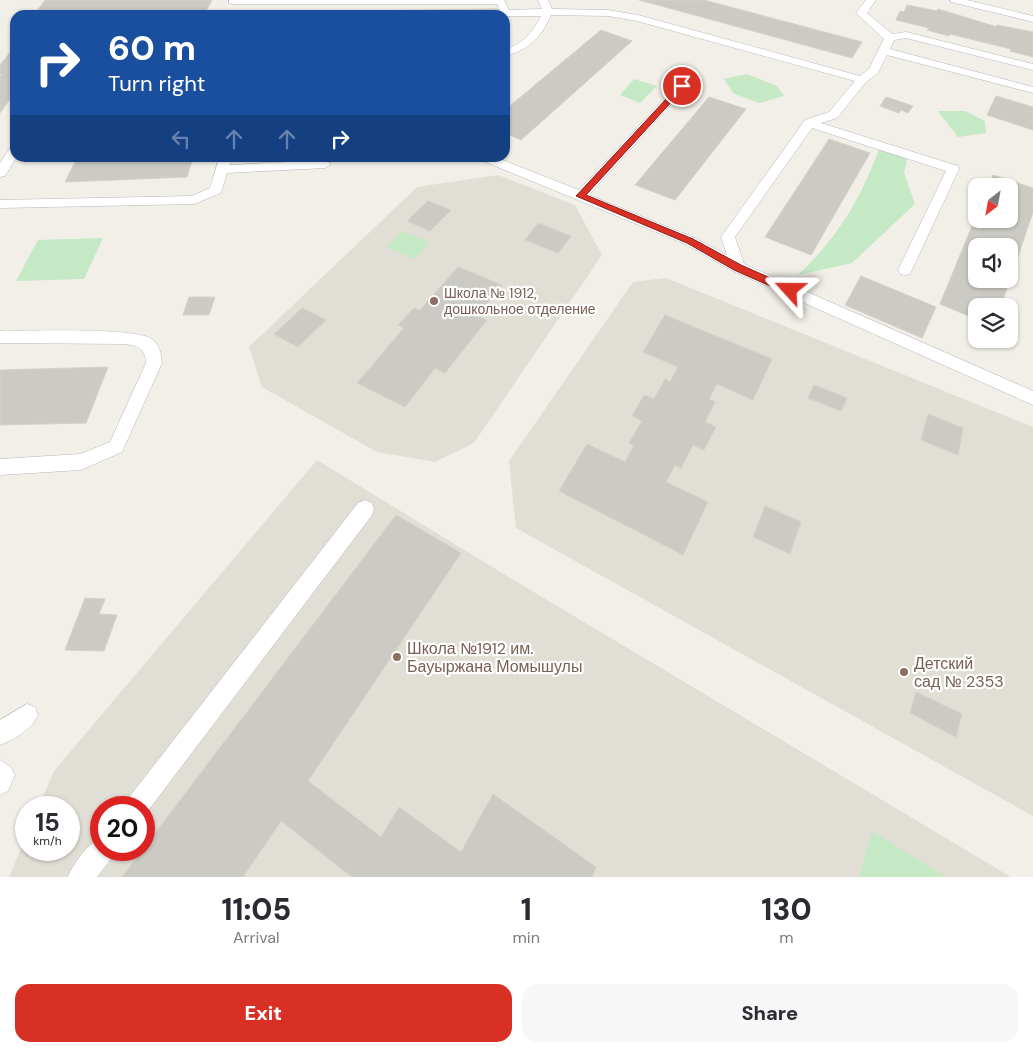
<!DOCTYPE html>
<meta charset="utf-8">
<style>
body{margin:0;font-family:"DM Sans",sans-serif;background:#f7f7f7;color:#2b2b33;height:100vh;display:flex;flex-direction:column;font-size:19px;white-space:nowrap}
*{box-sizing:border-box;margin:0}
p{font-size:16px;color:#7c7c81}
.icon{flex:none;width:28px;height:28px;fill:none;stroke:currentColor;stroke-width:2;stroke-linecap:round;stroke-linejoin:round}
.map{position:relative;height:877px;overflow:hidden}
.panel{display:flex;flex-direction:column;background:#fff;flex:1}
.panel>*{flex:none}
.banner{position:absolute;left:10px;top:10px;width:500px;height:152px;border-radius:15px;box-shadow:0 1px 4px #0004;background:#1a4fa0;color:#fff;overflow:hidden}
.needle{width:32px;rotate:211deg}
.tools{position:absolute;left:968px;top:178px;display:grid;gap:10px}
.tools a{display:grid;place-items:center;width:50px;height:50px;border-radius:10px;background:#fff;box-shadow:0 1px 4px #0004;font-size:25px}
.speed{position:absolute;left:15px;top:796px;display:flex;gap:10px;font-size:25px;font-weight:700;text-align:center}
.speed>*{display:grid;place-content:center;width:65px;height:65px;border-radius:50%;background:#fff;box-shadow:0 1px 4px #0004;line-height:1}
.speed small{font-size:12px;font-weight:400}
.speed .limit{border:8px solid #d22;background:#fff;color:#111}
.pin{position:absolute;display:grid;place-items:center;width:42px;height:42px;color:#fff;margin:-21px;border:2px solid #fff;border-radius:50%;box-shadow:0 1px 5px #0007}
.me{position:absolute;width:55px;margin:-28px;rotate:294deg;stroke-linejoin:round;filter:drop-shadow(0 0 4px #0008)}
.turn{display:flex;align-items:center;gap:18px;height:105px;padding:0 15px;font-size:22px}
.turn .icon{width:65px;height:65px;stroke-width:2.5}
.turn b{display:block;font-size:35px;line-height:42px}
.lanes{display:flex;align-items:center;height:48px;padding:0 15px;background:#0003;justify-content:center;gap:25px;direction:ltr}
.lanes .off{opacity:.35}
.eta{display:flex;justify-content:space-evenly;align-items:center;height:85px;text-align:center}
.eta b{font-size:30px;font-weight:800;line-height:35px}
.button{display:flex;gap:10px;margin-top:auto;padding:10px 15px}
.button a{flex:1;height:58px;border-radius:15px;background:#d93025;color:#fff;font-size:20px;font-weight:800;line-height:58px;text-align:center}
.button a+a{background:#f7f7f7;color:#2b2b33}
.map>svg:first-child{display:block}
</style>
<div class="map">
<svg width="1033" height="877" viewBox="0 0 1033 877">
<rect width="100%" height="100%" fill="#f1efe8"/>
<!-- education -->
<path fill="#e1ded6" fill-rule="evenodd" d="M498,175L575,205L602,255L474,443L435,462L377,452L262,387L249,347L417,187Z
M666,278L1033,427V816L516,528L509,461L633,282Z
M317,460L517,582L1011,877H9L26,836V850H69V808L38,807L54,771ZM101,808H144V850H101Z"/>
<!-- green -->
<path fill="#c5e8c5" d="M747,74L777,86L784,96L759,103L733,93L724,79Z
M634,79L657,86L640,103L620,95Z
M938,111H965L985,121L986,133L958,137Z
M880,147L908,154L904,173L915,204L852,263L798,275C839,236 860,200 880,147Z
M402,231L430,242L415,259L387,247Z
M103,238L84,279L16,281L38,240Z
M872,831L946,877H859Z"/>
<!-- building -->
<path fill="#cccac5" stroke="#d6d1c6" fill-rule="evenodd" d="M45,0H212L205,13L498,9V15H34Z
M639,0H704L862,42L852,58Z
M907,5L937,11L938,9L997,27V25L1033,32V57L1010,51L1011,49L950,34L949,36L927,30L929,28L896,20L900,11L904,12Z
M601,30L632,41L521,140L505,133V110Z
M15,46V92L0,113V77L2,74H0V65Z
M996,96L1033,107V130L987,115Z
M709,97L746,109L675,200L635,185Z
M886,97L913,106L908,113L901,110L899,113L880,106Z
M829,139L870,153L811,255L765,237Z
M77,158H193L187,177L65,182Z
M993,175L1033,188V212L1001,306H976V319L940,304L976,216V219H1009V186H989ZM976,246H1009V279H976Z
M428,201L451,210L430,231L407,221Z
M538,223L571,236L558,253L525,240Z
M458,267L502,285L477,316L487,320L445,373L435,368L405,407L357,383L404,328L398,325L414,308L420,310Z
M861,276L936,307L922,338L845,305Z
M189,297H215L209,315H183Z
M302,308L326,320L298,347L274,334Z
M665,315L772,359L753,400L717,384L709,399L715,402L705,422L716,427L704,450L693,445L681,468L675,465L666,482L708,502L683,555L559,491L587,444L625,462L634,446L629,443L642,421L632,416L644,395L654,399L665,379L670,382L678,367L643,352Z
M108,367L86,423L0,425V370Z
M814,385L847,398L841,411L808,398Z
M928,414L963,428L958,455L921,440Z
M765,506L801,522L790,554L753,537Z
M396,515L461,553L308,781L381,837L399,807L461,852L493,794L596,867L592,877H352L281,821L243,877H122Z
M85,598L105,599L99,614L117,615L104,651L65,650Z
M916,692L962,714L956,737L910,713Z"/>
<g fill="none" stroke-linecap="round" stroke-linejoin="round">
<defs>
<path id="service" d="M229,0H504L509,10L542,9L538,0H548L552,9L608,10L638,15L860,76L869,69L884,39L856,13L866,0H876L867,13L892,34L906,32L1033,64V70L906,38L894,40L890,49L1033,87V93L887,55L878,73L866,82L837,118L821,123L958,166L959,169L910,274L905,275L900,274L898,270L946,171L812,128L735,237L744,264L1033,391V405L733,271L685,244L483,161L481,158H497L579,190L678,84H686L688,86L686,88L589,195L695,238L727,255L721,237L805,120L829,112L855,81L637,21L608,16L551,15C542,36 528,52 505,55V49C522,46 534,30 541,16H505L502,15L497,4H233L229,3Z
M950,0H967L1033,16V22L951,2Z
M15,145L16,158L5,176L0,177V163L11,146Z
M219,158H231L230,165L325,160L331,164L325,168L227,173L221,193L194,204L0,208V200L192,196L210,188Z
M0,331C27,331 135,327 152,339C160,345 161,354 162,363L122,452L81,470L0,475V459L80,454L110,442L146,363C145,348 139,347 126,344L0,343Z
M365,500L372,503L374,509L372,515L144,816V808H123L127,800L358,503Z
M27,704L35,707L38,715C32,729 14,740 0,745V720Z
M0,760L11,767L15,775L8,791L0,795Z
M101,838V850H114L111,859L97,877H68C74,863 87,844 101,838Z"/>
</defs>
<!-- service casing -->
<use href="#service" stroke="#b5b8bc" stroke-width="1"/>
<!-- service -->
<use href="#service" fill="#fff" fill-rule="evenodd"/>
</g>
<!-- route -->
<path fill="#d93025" stroke="#8d1f18" d="M680,84L686,86L586,195L693,239L741,265L793,288V293H786L734,270L687,243L576,196Z"/>
<!-- markers -->
<g fill="#8d6e63" stroke="#fff" stroke-width="2">
<circle cx="434" cy="301" r="5"/>
<circle cx="397" cy="657" r="5"/>
<circle cx="904" cy="672" r="5"/>
</g>
<g text-anchor="middle" dominant-baseline="central" stroke-width="4.5" stroke-linejoin="round" paint-order="stroke">
<!-- education labels -->
<g font-size="14" fill="#785e54" stroke="#fff" text-anchor="start">
<text x="444" y="293">Школа № 1912,<tspan x="444" dy="16">дошкольное отделение</tspan></text>
</g>
<!-- near-education labels -->
<g font-size="16" fill="#785e54" stroke="#fff" text-anchor="start">
<text x="407" y="648">Школа №1912 им.<tspan x="407" dy="18">Бауыржана Момышулы</tspan></text>
<text x="914" y="663">Детский<tspan x="914" dy="18">сад № 2353</tspan></text>
</g>
</g>
</svg>
<div class="tools">
<a><svg class="needle" viewBox="-14 -14 28 28"><path d="M0-13l5 13h-10z" fill="#e53935"/><path d="M0 13l5-13h-10z" fill="#7c7c81"/></svg></a>
<a><svg class="icon" aria-label="sound" viewBox="0 0 24 24"><path d="M4 9h4l5-4v14l-5-4H4zM17 9q2 3 0 6"/></svg></a>
<a><svg class="icon" aria-label="layers" viewBox="0 0 24 24"><path d="M12 4l9 5-9 5-9-5zM3 14l9 5 9-5"/></svg></a>
</div>
<div class="speed"><div>15<small>km/h</small></div><div class="limit">20</div></div>
<div class="pin" style="left:682px;top:86px;background:#d93025"><svg class="icon" aria-label="arrive" viewBox="0 0 24 24"><path d="M6 21V4h12l-3 4 3 4H6"/></svg></div>
<svg class="me" style="left:790px;top:290px" viewBox="-20 -20 40 40"><path d="M0-17L14 15 0 8-14 15z" fill="#d93025" stroke="#fff" stroke-width="4"/></svg>
<div class="banner">
<div class="turn"><svg class="icon" aria-label="right" viewBox="0 0 24 24"><path d="M7 20v-9h11M14 6l5 5-5 5"/></svg><div><b>60 m</b>Turn right</div></div>
<div class="lanes"><svg class="icon off" aria-label="left" viewBox="0 0 24 24"><path d="M17 20v-9H6M10 6l-5 5 5 5"/></svg><svg class="icon off" aria-label="ahead" viewBox="0 0 24 24"><path d="M12 20V5M6 11l6-6 6 6"/></svg><svg class="icon off" aria-label="ahead" viewBox="0 0 24 24"><path d="M12 20V5M6 11l6-6 6 6"/></svg><svg class="icon" aria-label="right" viewBox="0 0 24 24"><path d="M7 20v-9h11M14 6l5 5-5 5"/></svg></div>
</div>
</div>
<section class="panel">
<div class="eta">
<div><b>11:05</b><p>Arrival</p></div>
<div><b>1</b><p>min</p></div>
<div><b>130</b><p>m</p></div>
</div>
<div class="button"><a>Exit</a><a>Share</a></div>
</section>
